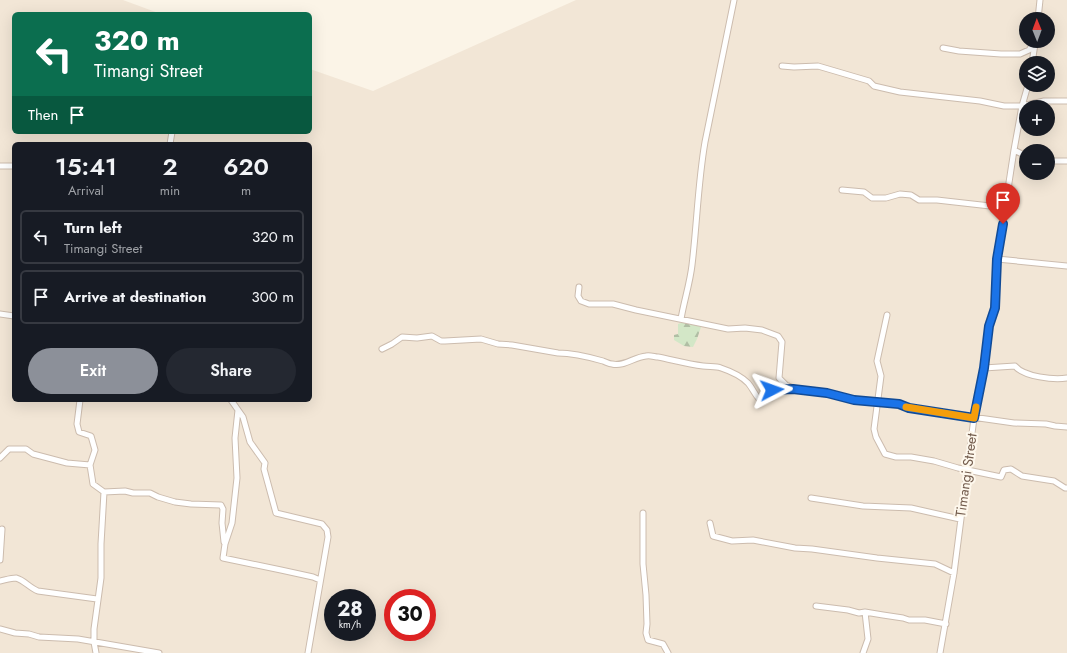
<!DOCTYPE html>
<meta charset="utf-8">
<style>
body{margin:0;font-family:Jost,sans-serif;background:#242831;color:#f1f3f6;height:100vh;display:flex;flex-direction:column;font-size:15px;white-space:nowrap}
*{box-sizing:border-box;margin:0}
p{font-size:13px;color:#9ea1a6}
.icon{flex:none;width:22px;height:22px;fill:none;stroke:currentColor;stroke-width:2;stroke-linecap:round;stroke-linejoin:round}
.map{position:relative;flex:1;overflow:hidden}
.side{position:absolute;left:12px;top:142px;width:300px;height:260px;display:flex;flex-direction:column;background:#171b24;border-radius:6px;box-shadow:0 4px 16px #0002}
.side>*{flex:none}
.guide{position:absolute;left:12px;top:12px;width:300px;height:122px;border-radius:6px;box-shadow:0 4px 16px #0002;background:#0b6e4f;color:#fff;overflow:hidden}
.needle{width:26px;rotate:359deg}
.fabs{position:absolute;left:1019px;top:12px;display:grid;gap:8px}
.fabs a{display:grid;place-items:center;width:36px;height:36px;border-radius:50%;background:#171b24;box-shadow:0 4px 16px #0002;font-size:20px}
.speed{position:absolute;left:324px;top:589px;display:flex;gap:8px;font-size:20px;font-weight:700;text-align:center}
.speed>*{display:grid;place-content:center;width:52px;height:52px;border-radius:50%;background:#171b24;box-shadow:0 4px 16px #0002;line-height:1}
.speed small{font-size:10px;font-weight:400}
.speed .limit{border:6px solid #d22;background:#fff;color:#111}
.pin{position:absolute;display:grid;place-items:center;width:34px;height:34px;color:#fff;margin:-41px -17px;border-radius:50% 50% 50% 0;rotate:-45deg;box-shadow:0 0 4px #0007}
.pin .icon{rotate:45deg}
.me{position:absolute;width:44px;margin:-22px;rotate:86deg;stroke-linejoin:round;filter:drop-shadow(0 0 3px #0008)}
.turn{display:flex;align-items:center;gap:14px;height:84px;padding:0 16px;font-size:18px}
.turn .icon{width:52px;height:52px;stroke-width:2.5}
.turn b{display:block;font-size:28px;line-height:34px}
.then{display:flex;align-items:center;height:38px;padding:0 16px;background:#0003;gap:8px;font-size:15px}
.eta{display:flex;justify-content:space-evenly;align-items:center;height:68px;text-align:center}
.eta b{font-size:24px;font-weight:600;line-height:28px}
.action{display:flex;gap:8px;margin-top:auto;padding:8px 16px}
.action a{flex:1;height:46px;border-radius:24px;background:#8c9099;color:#fff;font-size:16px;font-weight:600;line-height:46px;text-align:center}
.action a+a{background:#242831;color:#f1f3f6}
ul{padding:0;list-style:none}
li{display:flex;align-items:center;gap:12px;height:54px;margin:0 8px 6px;padding:0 8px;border:2px solid #363941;border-radius:6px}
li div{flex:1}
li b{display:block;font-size:15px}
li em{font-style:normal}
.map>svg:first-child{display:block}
</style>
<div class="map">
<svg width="1067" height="653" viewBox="0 0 1067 653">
<defs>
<pattern id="forest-firs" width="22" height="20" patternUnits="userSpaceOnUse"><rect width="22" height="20" fill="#d3e7c7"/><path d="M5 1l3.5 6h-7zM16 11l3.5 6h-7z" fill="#b0bea4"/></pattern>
</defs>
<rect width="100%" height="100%" fill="#fbf4e7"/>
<!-- residential -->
<path fill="#f2e6d6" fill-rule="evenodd" d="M0,0H123L161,14H14V132H310V69L373,91L576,0H1067V653H0ZM1026,19H1048V41H1026ZM1026,63H1048V85H1026ZM1026,107H1048V129H1026ZM14,144H310V400H14ZM1026,151H1048V173H1026ZM333,598H367V632H333ZM393,598H427V632H393Z"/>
<!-- forest -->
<path fill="url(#forest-firs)" d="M684,322L697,324L701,327L697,339L693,347L684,346L674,340V335L678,334V324Z"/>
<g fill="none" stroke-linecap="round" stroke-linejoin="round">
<defs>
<path id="street" d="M1038,19L1040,0
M943,48L959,51L1001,54H1020L1029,50L1035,42
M1032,63L1035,44
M782,66L794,67L818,66L869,81L874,86L900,92L980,101L1004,106H1022L1044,101H1067
M170,144L172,132
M1014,150L1026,156
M1048,161H1067
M0,166H14
M842,190L864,192L872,198H886L900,194L911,195L919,200H937L999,207L1005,209
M997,259L1067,266
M579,287L578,296L581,301L589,304H613L636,310L728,329L745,328L762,330L778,336L782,342L779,378L786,385L793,388
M0,314L14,316
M887,315L877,361L881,376L874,429L876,437L885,454L896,457H911L934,461L958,468L1001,477L1004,470L1011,469L1022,476L1054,481L1065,488H1067
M681,319C684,301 690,283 692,265C697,224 698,182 705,142L734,0
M382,349L392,344L402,337L417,338L432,336L441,341H445L481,339L498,344L512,345L558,353C573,353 589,357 603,361C606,362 609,364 612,364C624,367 634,357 646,356C650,355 655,357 658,357C673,360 688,364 703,366C709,367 716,366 721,368C730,371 742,377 748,383C756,392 761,414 772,390L793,389L827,393L854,400L899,404L909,408L1014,423L1046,424L1055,426L1067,427
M984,368L1015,366C1024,377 1054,380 1067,378
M80,400L77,424L79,432L91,436L95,450L90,465L93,484L104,492L101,544V578L94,629V642L96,653
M231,400L238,410L235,438L237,478L232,523L225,544L223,558L281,570L313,577L320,580
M238,410L243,417L250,442L265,463L264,469L276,513L322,524L327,530L328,537L308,653
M0,458L9,449H26L33,454L67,463L90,465
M104,492L125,491L133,493H150L158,497L175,502L191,504L221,505L223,509L222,523L224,542
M811,498L863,506L911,508L960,519
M643,513V564L646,595L647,624L646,633L648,640L663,644L668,653
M710,523L713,536L732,541L753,540L795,548L812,549L877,558L935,564L954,573
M0,560L2,529
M0,581C5,580 11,578 16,578C24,580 30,588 38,591L97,599
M816,606L848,610L859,613L865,612L883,615L903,618L909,620H925L946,624
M0,629L15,633L29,634L39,637L78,639L159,653
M863,653L868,639L865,612
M940,653L954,573L974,418L984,368L989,326L995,308V284L998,254L1014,150L1022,106L1028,85"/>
</defs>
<!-- street casing -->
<use href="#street" stroke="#ccbcae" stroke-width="7"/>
<!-- street -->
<use href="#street" stroke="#fff" stroke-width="5"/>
</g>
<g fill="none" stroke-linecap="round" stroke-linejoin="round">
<defs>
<path id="route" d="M772,390L793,389L827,393L854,400L899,404L909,408L974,418L984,368L989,326L995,308L997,259L1003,224"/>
</defs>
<!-- route casing -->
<use href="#route" stroke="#114b97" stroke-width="10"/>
<!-- route -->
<use href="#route" stroke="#1a73e8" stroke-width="7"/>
<!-- slow -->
<path stroke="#f59e0b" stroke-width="7" d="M906,407L974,418L976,407"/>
</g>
<g text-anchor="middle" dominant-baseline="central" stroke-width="4" stroke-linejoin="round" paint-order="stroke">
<!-- street labels -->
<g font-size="14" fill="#735c4d" stroke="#fef8ed">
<text transform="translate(966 475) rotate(-82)">Timangi Street</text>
</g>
</g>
</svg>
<div class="fabs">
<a><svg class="needle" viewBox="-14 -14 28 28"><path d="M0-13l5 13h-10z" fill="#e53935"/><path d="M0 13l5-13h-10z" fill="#9ea1a6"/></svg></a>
<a><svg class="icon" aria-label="layers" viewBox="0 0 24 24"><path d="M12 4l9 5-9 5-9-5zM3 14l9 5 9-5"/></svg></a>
<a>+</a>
<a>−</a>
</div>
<div class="speed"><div>28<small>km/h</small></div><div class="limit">30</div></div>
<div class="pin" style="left:1003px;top:224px;background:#d93025"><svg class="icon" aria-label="arrive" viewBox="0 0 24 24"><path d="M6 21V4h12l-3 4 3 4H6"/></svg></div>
<svg class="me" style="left:772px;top:390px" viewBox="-20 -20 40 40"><path d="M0-17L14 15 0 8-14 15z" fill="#1a73e8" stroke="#fff" stroke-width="4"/></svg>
<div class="guide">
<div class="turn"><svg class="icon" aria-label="left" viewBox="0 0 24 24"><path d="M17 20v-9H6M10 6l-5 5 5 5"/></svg><div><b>320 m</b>Timangi Street</div></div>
<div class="then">Then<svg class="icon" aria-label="arrive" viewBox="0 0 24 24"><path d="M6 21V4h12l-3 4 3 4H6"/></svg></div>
</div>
<section class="side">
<div class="eta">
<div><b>15:41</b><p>Arrival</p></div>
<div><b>2</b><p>min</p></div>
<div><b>620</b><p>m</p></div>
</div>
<ul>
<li><svg class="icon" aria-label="left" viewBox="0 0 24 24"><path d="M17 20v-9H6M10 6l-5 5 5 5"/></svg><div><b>Turn left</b><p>Timangi Street</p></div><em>320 m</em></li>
<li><svg class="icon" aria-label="arrive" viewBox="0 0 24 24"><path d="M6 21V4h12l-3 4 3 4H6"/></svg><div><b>Arrive at destination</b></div><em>300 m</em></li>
</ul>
<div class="action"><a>Exit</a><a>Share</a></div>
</section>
</div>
